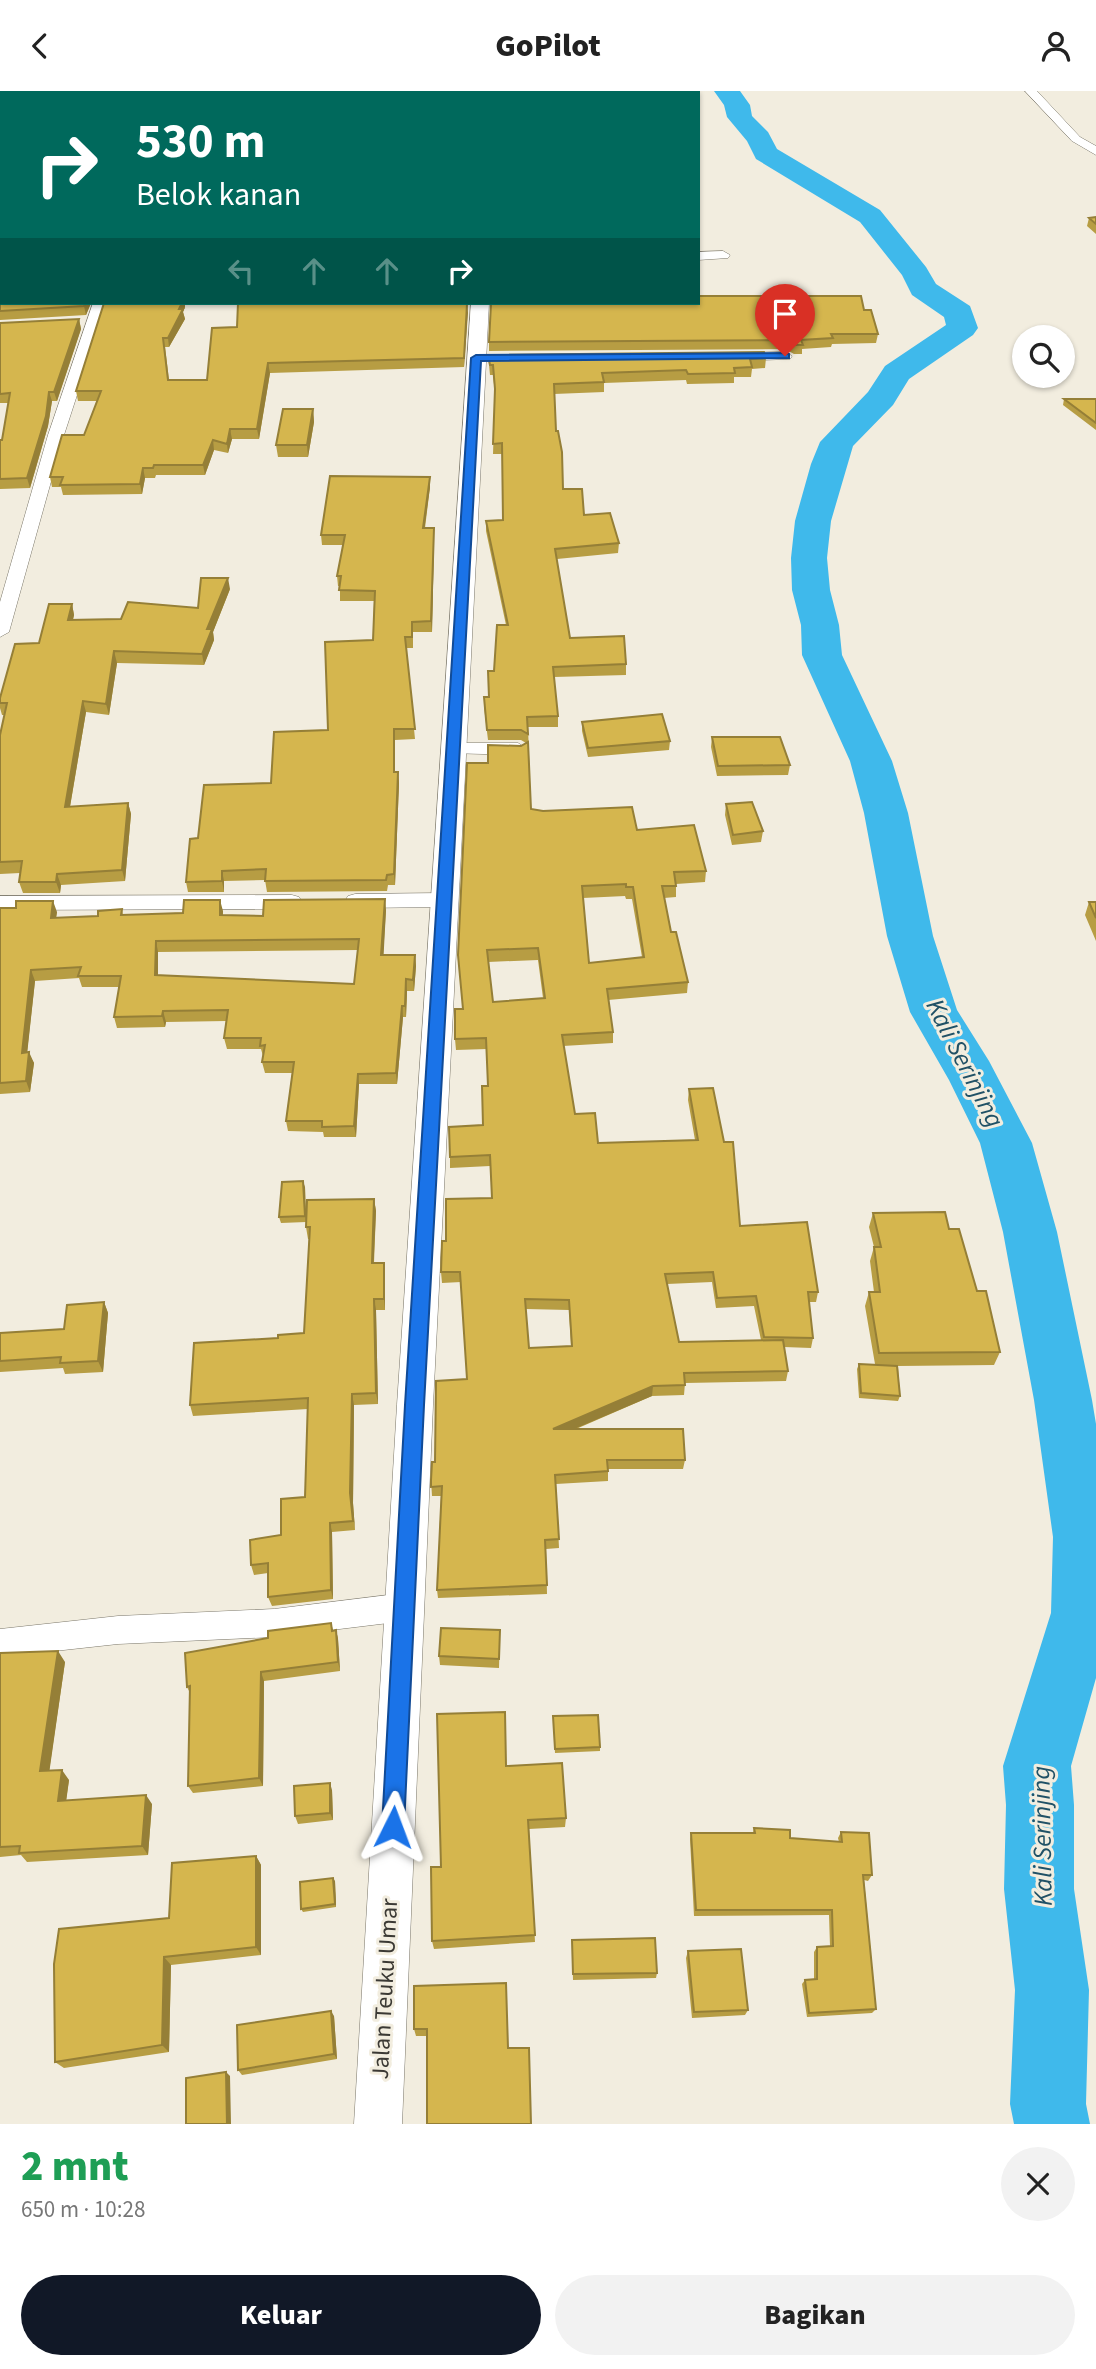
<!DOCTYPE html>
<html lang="id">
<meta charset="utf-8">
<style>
body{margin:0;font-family:"Source Sans 3",sans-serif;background:#f2f2f2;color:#222;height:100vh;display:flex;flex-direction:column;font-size:26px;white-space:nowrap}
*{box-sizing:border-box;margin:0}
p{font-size:23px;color:#767676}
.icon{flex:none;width:38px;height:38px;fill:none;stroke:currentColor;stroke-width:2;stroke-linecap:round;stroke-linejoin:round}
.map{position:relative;height:2033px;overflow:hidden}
.sheet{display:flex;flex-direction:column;background:#fff;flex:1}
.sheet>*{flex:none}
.banner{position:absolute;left:0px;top:0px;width:700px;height:214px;box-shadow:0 2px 5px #0004;background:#00695c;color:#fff;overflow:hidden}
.buttons{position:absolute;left:1012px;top:234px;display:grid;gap:14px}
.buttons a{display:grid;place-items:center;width:63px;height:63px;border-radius:50%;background:#fff;box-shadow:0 2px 5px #0004;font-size:35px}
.pin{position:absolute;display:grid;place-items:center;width:60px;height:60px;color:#fff;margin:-72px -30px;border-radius:50% 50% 50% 0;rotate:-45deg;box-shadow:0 0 7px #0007}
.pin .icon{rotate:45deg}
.me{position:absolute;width:77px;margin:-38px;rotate:3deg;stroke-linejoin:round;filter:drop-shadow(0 0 5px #0008)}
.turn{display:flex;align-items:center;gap:24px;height:147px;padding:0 21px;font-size:32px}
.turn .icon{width:91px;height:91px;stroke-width:2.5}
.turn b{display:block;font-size:49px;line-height:60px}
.lanes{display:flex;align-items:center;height:66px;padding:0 21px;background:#0003;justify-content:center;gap:35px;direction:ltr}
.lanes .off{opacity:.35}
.round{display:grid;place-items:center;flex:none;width:74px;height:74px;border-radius:37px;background:#f2f2f2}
.headline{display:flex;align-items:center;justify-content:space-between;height:119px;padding:0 21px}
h1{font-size:42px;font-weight:800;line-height:52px;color:#1e9e55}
.action{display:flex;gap:14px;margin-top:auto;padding:14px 21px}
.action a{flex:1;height:80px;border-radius:42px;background:#111827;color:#fff;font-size:28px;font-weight:800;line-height:80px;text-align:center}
.action a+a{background:#f2f2f2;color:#222}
header{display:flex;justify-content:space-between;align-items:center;height:91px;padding:0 21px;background:#fff;font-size:32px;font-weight:800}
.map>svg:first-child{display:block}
</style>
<header><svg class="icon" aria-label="back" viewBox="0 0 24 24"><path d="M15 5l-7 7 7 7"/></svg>GoPilot<svg class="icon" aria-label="person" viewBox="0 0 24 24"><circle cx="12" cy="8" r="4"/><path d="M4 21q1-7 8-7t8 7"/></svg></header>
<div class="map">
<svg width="1096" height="2033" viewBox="0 0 1096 2033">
<rect width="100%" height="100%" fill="#f2eddf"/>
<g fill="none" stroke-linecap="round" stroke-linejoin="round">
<!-- river -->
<path fill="#3fb9eb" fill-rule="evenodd" d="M714,0H740L750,14L752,25L768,41L777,58L880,119L926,176L936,193L970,215L978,237L973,244L909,288L893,314L853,355L831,430L827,467L830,499L839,534L842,564L892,670L908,722L933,845L957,919L989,970L1032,1052L1057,1141L1092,1309L1096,1333V1587L1071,1675L1074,1714V1798L1089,1899L1086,2013L1090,2033H1014L1010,2013L1015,1899L1004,1798L1006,1714L1003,1675L1051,1522L1053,1446L1034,1309L1003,1141L980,1052L949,989L910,921L887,845L864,722L850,670L802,564L801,534L792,499L791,467L795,430L811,373L820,351L868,301L885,275L946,234L944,226L912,204L902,184L860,131L756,68L747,50L727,26L724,14Z"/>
<defs>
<path id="street" d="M1025,0H1037L1080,46L1096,55V64L1072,50Z
M2,92V100L0,101V93Z
M0,129H2V137H0Z
M723,160L730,164L728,167L698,169V161Z
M93,212H107L64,344L9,541L0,546V511L48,344Z
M785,261L792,265L790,268L735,270L728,266L735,262Z
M455,652H518L527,658L518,664L448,662L446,658L448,654Z
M446,802L453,804L456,809L453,814L446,816L355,817L348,815L345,810L348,805L355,803Z
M292,804L299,806L302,811L299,816L292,818L0,819V805Z
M405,1502L415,1506L419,1516L415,1526L405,1530L274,1546L118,1553L0,1566V1538L118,1525L274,1518Z"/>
<path id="secondary" d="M462,0H478V2H462Z
M471,212H489L433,1314L402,2033H354L397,1314Z"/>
</defs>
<!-- street casing -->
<use href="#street" stroke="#7b776a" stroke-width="1"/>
<!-- secondary casing -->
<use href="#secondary" stroke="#7b776a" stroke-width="1"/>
<!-- street -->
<use href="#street" fill="#fff" fill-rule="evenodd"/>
<!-- secondary -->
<use href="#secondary" fill="#fff" fill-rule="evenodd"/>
</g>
<!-- wall -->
<path fill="#b79d43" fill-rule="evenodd" d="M0,0H234V2H2V90H0Z
M496,0H660V2H496Z
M1096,126V143L1087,135L1089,127Z
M0,204L91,212L86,224L0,229Z
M104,212H185V216L183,221L185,228L169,256H165L169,289H207L237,236L459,213H467L464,276L270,282L259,348H232L228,362L214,359L205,384H156L155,387H145L142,403L63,404L61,396H52L50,386L84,344L97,310H78L76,300Z
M508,213L864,219L878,243L876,252L832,253L831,256L802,258V263H794L785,258L489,260V251Z
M79,228L81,238L57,310H52L48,335L30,397L0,398V349H2L9,312H0V232Z
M488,264L766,267L765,277L752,278L751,286H734V292L687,293L686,289L604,292V301L554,303L556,340L563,398L584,424L619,452L618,462L557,468L570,547L626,573V584L554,586L558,625V636H528L531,718L637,739L706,780L705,791L676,793V806L664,807L671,841L688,891L687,902L608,909L613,941V952L563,955L575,1023L598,1052L695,1049L688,1009L689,998L740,1135L818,1201L816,1211H809L813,1247L811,1257L784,1256L788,1280L786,1290L685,1292L684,1304L652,1305L576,1338L685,1369L683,1378H608V1390L556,1393L559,1457L546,1458L547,1503L438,1507L437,1499L441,1405H432L431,1389L435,1371L467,1288L461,1191L442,1192L441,1181L446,1150L492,1107L490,1075L450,1077V1066L483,1034L488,995L487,958L456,959L455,948L462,918L488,672L526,652L521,649H488L484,616V606H489L494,580L506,534L486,440V430L503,429L502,363H493L495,303L493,284H490ZM625,805L626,808H632L642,866L589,872L583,807ZM538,869L543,907L493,911L488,871ZM712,1191L716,1217L754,1215L761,1249L679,1251L667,1193ZM526,1218L569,1219L571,1255L529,1257Z
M1064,308H1096V339L1063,314Z
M313,318L314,331L308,366H278L276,354Z
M430,396L425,437L434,448L432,541H413V557H406L415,648L395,649V681H398L399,692L395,794H388L387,800L267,801L265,789L224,790V801H188L186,791L198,747L271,692L328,639L373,549L374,510H340V495H338L337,485L343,454H322L321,444Z
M230,498L213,541L214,549L204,574L117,572L109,624L86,621L70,716L128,712L131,723L125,790L61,794L60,802H23L19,791L20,782L0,783V644L5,624H2L0,617V607L39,552L72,513L74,524L73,529L121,528L198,517Z
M582,631L670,650L669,659L588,666L582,640Z
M712,646L790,674L788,684L717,685L711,656Z
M726,713L763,740L761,751L732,754L725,724Z
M1089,811H1096V850L1085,824Z
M0,817L57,821L56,827L98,825L122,818L123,824L223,820V824L263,825L386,819L383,864H415L416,875L414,900H407L406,926H403L397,993H359L356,1046H324L323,1041L288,1040L286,1030L292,982H265L262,971L263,965L261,958H227L224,947L226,930L166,931L165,936L117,937L114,926L119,896H82L79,887L35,890L27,961L34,972L30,1001L0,1003ZM358,859L354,893L158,884V861Z
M305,1096L306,1131L281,1132L279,1126Z
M374,1108L376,1120L374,1172H384L385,1183V1219H376L378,1313L354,1314L353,1412L355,1439L332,1441L333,1508L272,1515L268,1506V1482L254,1484L251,1474L281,1444L305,1406L308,1318L193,1325L190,1314L278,1247L304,1242L309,1148H308L306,1136Z
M873,1122L949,1138L977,1200L1000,1261L994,1274L898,1275L900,1305L898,1310L859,1307L857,1278L859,1273H875L865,1215L869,1201H874L870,1170L874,1156L869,1136Z
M104,1211L108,1222L103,1281L65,1283L63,1277L0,1281V1242L64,1238Z
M331,1532L333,1539H336L338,1548L340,1580L264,1590L263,1695L193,1702L188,1695L190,1602L187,1596L268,1547Z
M500,1539L499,1577L440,1574L439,1565Z
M0,1562L65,1571L49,1680L69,1689L66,1709L152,1713L148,1764L27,1771L21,1764L0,1766Z
M553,1625L600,1656V1660L555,1662Z
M507,1675L566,1727L565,1736L529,1738L535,1851L434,1858L432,1850L441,1776Z
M332,1699L333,1729L298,1733L295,1725Z
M754,1737L790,1747L839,1751L838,1747L841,1741L872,1784L868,1790L864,1789L876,1918L872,1922L807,1926L802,1893L805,1889L814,1888V1861L817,1856L830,1855L829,1824L694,1825L690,1748L691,1742H753Z
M256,1765L261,1774V1864L171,1874L169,1961L64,1977L55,1971L169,1827Z
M335,1790L336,1816L303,1821L301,1818Z
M572,1855L657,1882L656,1887L573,1889Z
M688,1860L748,1919L745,1924L692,1927L686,1867Z
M506,1892L427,1945H416L414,1938Z
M334,1925L337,1968L242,1984L238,1979Z"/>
<!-- shaded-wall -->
<path fill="#957f37" d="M85,212H91L86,224L84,215Z
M182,212H185V216L183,221L185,228L169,256L168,247Z
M467,213L468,222L464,276V267Z
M79,228L81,238L57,310L54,301Z
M268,272L270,282L259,348L257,338Z
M49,301L52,310L48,335L30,397L27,387Z
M313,318L314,331L308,366L307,354Z
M230,338L232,348L228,362L227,353Z
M213,349L214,359L205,384L203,374Z
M143,377L145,387L142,403L140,393Z
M430,386V396L423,448V437Z
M434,437V448L432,541L431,530Z
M228,487L230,498L213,541L214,549L204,574L202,563L207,538Z
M72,513L74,524L70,540L68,529Z
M114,560L117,572L109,624L106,613Z
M83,610L86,621L68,727L65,716Z
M394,638L395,649V692L394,681Z
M398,681L399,692L395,794L394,783Z
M128,712L131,723L125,790L122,779Z
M222,780L224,790V801L222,790Z
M57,783L61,794L60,802L56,791Z
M385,808L386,819L383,875L381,864Z
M220,809L223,820L222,836L220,824Z
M53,810L57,821L54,839L51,827Z
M156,850L158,861V895L155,884Z
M415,864L416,875L414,900L413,889Z
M31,879L35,890L26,973L22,962Z
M406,888L407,900L406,926L405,915Z
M402,915L403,926L397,993L396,982Z
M163,920L166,931L165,936L162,925Z
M29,961L34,972L30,1001L26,990Z
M358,983L359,993L356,1046L354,1035Z
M303,1090L305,1096L306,1131L305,1125Z
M374,1108L376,1120L373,1184L372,1172Z
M384,1172L385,1183V1219L384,1208Z
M374,1208L376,1219L378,1313L376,1302Z
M104,1211L108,1222L103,1281L98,1270Z
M653,1295L652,1305L553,1347V1338Z
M352,1303L354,1314L353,1412L355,1439L350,1402Z
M330,1432L332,1441L333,1508L331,1499Z
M336,1539L338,1548L340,1580L338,1571Z
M58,1560L65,1571L48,1690L40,1680Z
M261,1581L264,1590L263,1695L259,1687Z
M62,1679L69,1689L65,1719L58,1710Z
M330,1692L332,1699L333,1729L330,1722Z
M146,1704L152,1713L148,1764L142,1755Z
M256,1765L261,1774V1864L256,1856Z
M333,1787L335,1790L336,1816L335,1813Z
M164,1866L171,1874L169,1961L162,1954Z
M331,1920L334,1925L337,1968L334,1963Z
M226,1981L230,1985L231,2033H227Z"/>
<!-- building -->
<path fill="#d5b64e" stroke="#957f37" stroke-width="2" fill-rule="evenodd" d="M0,0H208V2H2V82L0,81Z
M390,0H444L445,2H391Z
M496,0H625L607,2H496Z
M1096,126V133L1089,127Z
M0,204H2V212H85L84,215L0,220Z
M698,205H861L864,219H871L878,243H831L833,247L801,249L803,254H795L786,249L489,251L491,213H508V212H698Z
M104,212H182L179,218H183L168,247H163L168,289H207L212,237L237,236L238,212H458V213H467L464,267L268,272L257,338H230L227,353L213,349L203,374H154L153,377H143L140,393L60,394L63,386H50L62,344H84L101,300H76Z
M79,228L54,301H49L46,325L27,387L0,388V349H2L10,302L0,303V232Z
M764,261L766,267L750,268L752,276L734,277L735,282L688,283L686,279L602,282L604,291L554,293L556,340H558L562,361L563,398H582L584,424L610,422L619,452L555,458L570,547L624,545L626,573L553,576L558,625L527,626L528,643L521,639H487L484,606H489L488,580H494L497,534H508L486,430L503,429L502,352L493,353L495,298L493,274H490L488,264Z
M1064,308H1096V332Z
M283,318H313L307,354H276Z
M330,385L430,386L423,437H434L431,530L412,531V546H405L415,638H394V681H398L394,783L387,784L386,789L265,790L266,778L222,780V790L186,791L190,748L198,747L204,694L271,692L274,641L328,639L325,551L373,549L375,500L339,499L341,485H337L345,444H321Z
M201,487H228L207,538H212L202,563L114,560L106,613L83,610L65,716L128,712L122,779L57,783L56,791H19L22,770L0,771V644L7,612H0V607L15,553L39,552L49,513H72L68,529L121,528L128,511L198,517Z
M662,623L670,650L588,657L582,631Z
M712,646H780L790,674L718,675Z
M528,651L531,718L543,720L632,716L637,739L694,734L706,780L674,781L676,795H662L671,841H676L688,891L607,898L613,941L562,944L575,1023L595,1022L598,1052L698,1049L689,998L713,997L724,1051H733L740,1135L807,1131L818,1201H808L813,1247L764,1246L756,1205L717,1207L713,1181L665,1183L679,1251L783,1249L788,1280L684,1282L685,1294L653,1295L553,1338H683L685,1369H607L608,1380L555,1384L559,1448L545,1449L547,1494L437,1499L442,1395L431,1396V1389L432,1371H435L436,1290L467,1288L460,1181H441L442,1150H446V1108L492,1107L490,1064L450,1066L449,1036L483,1034L482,995H488L486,947L455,948V918H463L458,864L467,672H488V654L521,655ZM626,793V796H633L644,866L589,872L582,795ZM538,857L545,907L493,911L487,859ZM525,1208L569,1209L572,1255L529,1257Z
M752,711L763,740L733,744L726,713Z
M385,808L381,864H415L413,889L406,888L405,915H402L396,982L358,983L354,1035L322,1036V1030H286L294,971H262L265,954L260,955L261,947H224L228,919L163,920L162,925L114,926L121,885H78L81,876L31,879L22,962L29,961L26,990L0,992V817H16V810H53L51,827L98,825V820L122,818L121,824L183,822L184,809H220V824L263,825L264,809ZM359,848L354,893L155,884L156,850Z
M1089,811H1096V827Z
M303,1090L305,1125L279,1126L282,1091Z
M374,1108L372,1172H384V1208H374L376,1302L352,1303L350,1402L353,1430L330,1432L331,1499L268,1506V1472L251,1474L250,1449L281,1444V1408L305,1406L308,1307L190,1314L194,1252L278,1247V1244L304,1242L310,1136H306L307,1109Z
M945,1121L949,1138H959L977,1200H986L1000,1261L879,1262L869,1201H880L874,1156H881L873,1122Z
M104,1211L98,1270L60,1272L61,1266L0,1270V1242L64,1238L67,1214Z
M859,1273L897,1275L900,1305L861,1302Z
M331,1532L332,1540L336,1539L338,1571L261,1581L259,1687L188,1695L190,1595L187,1596L185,1562L268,1547V1540Z
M441,1537L500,1539L499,1568L439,1565Z
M58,1560L40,1680L62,1679L58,1710L146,1704L142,1755L19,1762L20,1755L0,1756V1562Z
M505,1621L506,1675L562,1672L566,1727L528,1729L535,1844L432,1850L431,1776H441L437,1623Z
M598,1624L600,1656L555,1658L553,1625Z
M330,1692V1722L295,1725L294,1695Z
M754,1737L790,1739V1747L842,1751L841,1741L869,1742L872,1784H863L876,1918L809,1922L805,1889L817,1888V1856L833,1855L832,1819H696L691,1742H755Z
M256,1765V1856L164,1866L162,1954L55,1971L54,1873L59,1838L169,1827L172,1772Z
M333,1787L335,1813L301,1818L300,1791Z
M655,1847L657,1882L573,1883L572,1849Z
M741,1858L748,1919L694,1921L688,1860Z
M506,1892L508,1957H529L531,2033H427V1938H414V1895Z
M331,1920L334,1963L238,1979L237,1934Z
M226,1981L227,2033H186V1987Z"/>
<!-- route -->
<path fill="#1a73e8" stroke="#114b97" stroke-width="2" d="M785,262L789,263V267L481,270L424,1314L404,1736L401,1743L393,1746L386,1743L382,1736L405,1314L471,267L476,264Z"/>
<g text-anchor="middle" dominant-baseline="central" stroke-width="6" stroke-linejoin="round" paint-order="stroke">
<!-- street labels -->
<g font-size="24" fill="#3b3934" stroke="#f2eddf">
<text transform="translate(385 1898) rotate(-87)">Jalan Teuku Umar</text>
</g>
<!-- water labels -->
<g font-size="26" font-style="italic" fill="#205166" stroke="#f2eddf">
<text transform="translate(965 972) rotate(63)">Kali Serinjing</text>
<text transform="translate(1042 1745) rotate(-91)">Kali Serinjing</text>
</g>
</g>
</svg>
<div class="buttons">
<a><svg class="icon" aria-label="search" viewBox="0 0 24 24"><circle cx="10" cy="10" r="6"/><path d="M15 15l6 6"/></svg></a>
</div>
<div class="pin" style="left:785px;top:265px;background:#d93025"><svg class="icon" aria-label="arrive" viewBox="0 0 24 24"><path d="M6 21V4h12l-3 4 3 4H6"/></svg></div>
<svg class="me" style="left:393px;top:1736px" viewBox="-20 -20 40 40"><path d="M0-17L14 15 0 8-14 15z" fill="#1a73e8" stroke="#fff" stroke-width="4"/></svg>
<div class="banner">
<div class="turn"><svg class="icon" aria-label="right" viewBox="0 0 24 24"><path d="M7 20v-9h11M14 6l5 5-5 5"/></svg><div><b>530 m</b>Belok kanan</div></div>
<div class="lanes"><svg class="icon off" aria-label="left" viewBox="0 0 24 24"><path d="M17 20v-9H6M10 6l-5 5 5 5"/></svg><svg class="icon off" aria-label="ahead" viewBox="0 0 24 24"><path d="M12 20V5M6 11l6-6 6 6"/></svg><svg class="icon off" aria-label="ahead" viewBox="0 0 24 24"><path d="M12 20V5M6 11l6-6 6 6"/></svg><svg class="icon" aria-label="right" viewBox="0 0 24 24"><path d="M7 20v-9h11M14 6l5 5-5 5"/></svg></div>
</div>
</div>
<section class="sheet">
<div class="headline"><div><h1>2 mnt</h1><p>650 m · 10:28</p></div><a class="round"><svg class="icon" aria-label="close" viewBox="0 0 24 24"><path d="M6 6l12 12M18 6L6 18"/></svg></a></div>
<div class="action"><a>Keluar</a><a>Bagikan</a></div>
</section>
